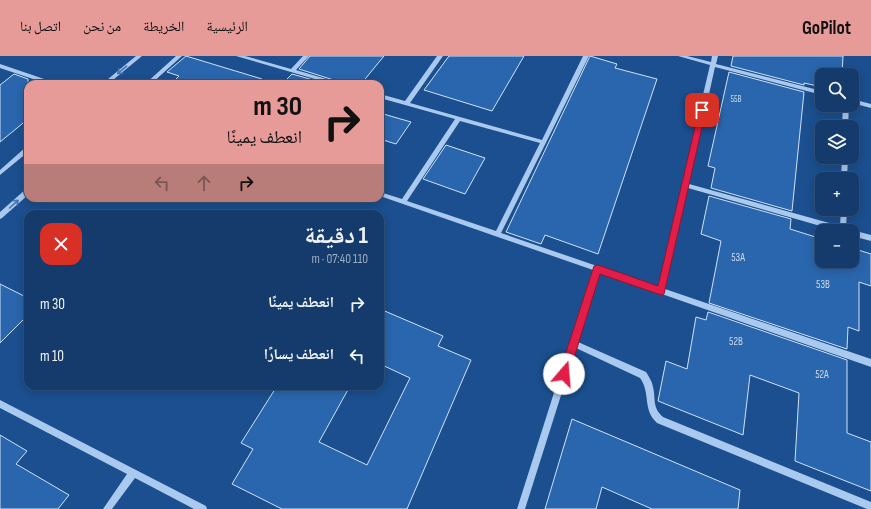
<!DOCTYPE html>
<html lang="ar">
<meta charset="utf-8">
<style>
body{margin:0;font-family:"Sofia Sans Condensed","Noto Naskh Arabic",sans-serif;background:#214673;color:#f1f3f6;direction:rtl;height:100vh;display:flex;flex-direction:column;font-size:15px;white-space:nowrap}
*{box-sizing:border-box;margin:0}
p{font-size:13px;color:#9dadc1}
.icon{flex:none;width:22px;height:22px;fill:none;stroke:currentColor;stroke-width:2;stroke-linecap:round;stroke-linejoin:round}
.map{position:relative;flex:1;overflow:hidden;direction:ltr}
.details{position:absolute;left:24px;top:154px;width:360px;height:180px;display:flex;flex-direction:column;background:#143b6b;border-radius:12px;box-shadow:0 2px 10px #0003,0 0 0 1px #33557e;direction:rtl}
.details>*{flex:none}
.guide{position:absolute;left:24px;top:24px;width:360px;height:122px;border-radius:12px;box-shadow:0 2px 10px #0003,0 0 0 1px #33557e;direction:rtl;background:#e69b98;color:#111;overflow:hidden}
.tools{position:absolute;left:815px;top:12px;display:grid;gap:8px}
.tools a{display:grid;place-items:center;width:44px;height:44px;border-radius:8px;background:#143b6b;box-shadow:0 2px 10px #0003,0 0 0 1px #33557e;font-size:20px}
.pin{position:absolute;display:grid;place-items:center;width:34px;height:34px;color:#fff;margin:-17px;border-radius:8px;box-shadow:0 2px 6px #0006}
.me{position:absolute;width:44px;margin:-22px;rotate:18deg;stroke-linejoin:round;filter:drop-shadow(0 0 3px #0008)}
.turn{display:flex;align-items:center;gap:14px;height:84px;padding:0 16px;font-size:18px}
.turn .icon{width:52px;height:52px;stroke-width:2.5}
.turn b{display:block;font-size:28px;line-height:34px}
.lanes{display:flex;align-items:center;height:38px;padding:0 16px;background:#0003;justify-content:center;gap:20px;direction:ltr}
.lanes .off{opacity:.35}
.round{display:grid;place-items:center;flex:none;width:42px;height:42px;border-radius:12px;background:#214673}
.overview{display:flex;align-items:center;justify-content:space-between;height:68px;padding:0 16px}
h1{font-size:24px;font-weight:700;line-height:30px}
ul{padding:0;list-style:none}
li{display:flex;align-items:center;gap:12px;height:52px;padding:0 16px}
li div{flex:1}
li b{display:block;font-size:15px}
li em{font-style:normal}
header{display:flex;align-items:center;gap:24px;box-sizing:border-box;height:56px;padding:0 20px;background:#e69b98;color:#111}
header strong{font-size:19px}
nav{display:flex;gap:22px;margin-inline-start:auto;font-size:14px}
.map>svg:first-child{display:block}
</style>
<header>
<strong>GoPilot</strong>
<nav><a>الرئيسية</a><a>الخريطة</a><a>من نحن</a><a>اتصل بنا</a></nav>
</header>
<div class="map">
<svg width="871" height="453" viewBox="0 0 871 453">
<rect width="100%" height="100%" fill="#1b4f8f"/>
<!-- building -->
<path fill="#2a66ad" stroke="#cfe3fa" d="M186,0L262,23L261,28H171L179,20L167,16Z
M310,0H384L361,28H342L340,26L299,13Z
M449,0H524L492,55L424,34Z
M590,0L617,8L615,12L657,23L598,198L545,179L541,188L506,176Z
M733,0H843L842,19H822V31L804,27V29L731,10Z
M729,16L804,36L792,155L711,132L715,112L708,110Z
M14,18L28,23V63L0,86V29Z
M292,18L327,28H282Z
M380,57L411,66L396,88L380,83Z
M446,89L485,102L465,138L423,123Z
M709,140L791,163L790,173L822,183V205H852V192L871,198V230L859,226V275L848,271L847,293L709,247L721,185L701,178Z
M0,228L28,242V259L0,287Z
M380,253L443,280L438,290L471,304L407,453H282L232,428L253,393L241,387L277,330H350L319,386L367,409L410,322L380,308Z
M708,256L847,304V377L871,386V435L795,405L799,337L750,319L743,379L658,345L666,305L687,313L696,261L706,264Z
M572,363L740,434L738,453H652L602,431L596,453H545Z
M0,379L27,395L16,408L69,439L58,453H0Z"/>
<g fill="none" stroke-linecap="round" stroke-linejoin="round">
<!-- minor -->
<path fill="#a9c9ee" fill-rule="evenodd" d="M136,0H142L108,28H102Z
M176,0H182L151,28H145Z
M236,0H245L291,13L303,0H309L296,14L340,27L341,28H332Z
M437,0H443L410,47L542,84L583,0H589L501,177L658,231L710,9L678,0H687L711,6L712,0H718L716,8L822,35V39L715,11L689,128L840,170L841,153H847L846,172L849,173L850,175L852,174L871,179V185L852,180V175H838L688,132L665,233L871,303V311L599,216L578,286L646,316C649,321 652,325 653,331C656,344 652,351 663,361L871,446V453H867L657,367C642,353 651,337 640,322L576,292L525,453H517L593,214L380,140V136L402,143L455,63L380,42V38L405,45ZM460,65L540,87L496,175L407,145Z
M0,8L56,27L57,28H48L0,12Z
M852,43L871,48V52L852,47Z
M843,49H849L848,71H842Z
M26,91H28V96L0,119V114Z
M842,101H848L847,123H841Z
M26,133H28V139L2,162L0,163V156Z
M0,344L206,450L207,453H194L135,422L112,453H103L127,418L0,352Z"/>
</g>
<!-- one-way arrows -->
<defs><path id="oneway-shaft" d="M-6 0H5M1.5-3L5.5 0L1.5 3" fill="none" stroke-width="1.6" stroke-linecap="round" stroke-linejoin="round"/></defs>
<g stroke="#4674ac">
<use href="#oneway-shaft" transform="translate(122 14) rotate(140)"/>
<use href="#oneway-shaft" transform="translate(14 148) rotate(-42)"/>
</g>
<!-- route -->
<path fill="#e11d48" stroke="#92132f" d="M702,51L706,54L664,238L661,239L600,218L569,318L568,321L564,323L561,321L559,318L594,210L598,209L658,230L699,54Z"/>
<g text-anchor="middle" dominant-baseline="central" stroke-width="4" stroke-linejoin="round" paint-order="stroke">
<!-- far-number labels -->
<g font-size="9" fill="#cad9ea">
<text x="736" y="43">55B</text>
</g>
<!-- number labels -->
<g font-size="11" fill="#cad9ea">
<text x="738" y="201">53A</text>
<text x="823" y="228">53B</text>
<text x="736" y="285">52B</text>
<text x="822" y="318">52A</text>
</g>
</g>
</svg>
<div class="tools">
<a><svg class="icon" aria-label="search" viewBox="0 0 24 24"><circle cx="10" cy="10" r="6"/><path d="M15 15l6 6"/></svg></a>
<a><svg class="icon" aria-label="layers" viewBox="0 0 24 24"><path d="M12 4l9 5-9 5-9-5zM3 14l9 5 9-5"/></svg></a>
<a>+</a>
<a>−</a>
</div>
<div class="pin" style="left:702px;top:54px;background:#d93025"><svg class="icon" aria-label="arrive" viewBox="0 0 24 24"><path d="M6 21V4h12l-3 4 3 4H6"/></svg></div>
<svg class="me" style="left:564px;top:318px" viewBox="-20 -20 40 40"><circle r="19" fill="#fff"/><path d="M0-13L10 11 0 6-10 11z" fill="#e11d48"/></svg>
<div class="guide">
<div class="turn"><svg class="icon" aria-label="right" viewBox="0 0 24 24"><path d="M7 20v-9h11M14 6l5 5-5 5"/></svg><div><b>30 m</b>انعطف يمينًا</div></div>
<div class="lanes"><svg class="icon off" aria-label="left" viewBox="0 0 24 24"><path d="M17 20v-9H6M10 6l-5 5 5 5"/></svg><svg class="icon off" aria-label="ahead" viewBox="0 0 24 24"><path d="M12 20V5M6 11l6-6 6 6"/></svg><svg class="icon" aria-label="right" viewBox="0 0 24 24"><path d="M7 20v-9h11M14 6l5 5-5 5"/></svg></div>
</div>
<section class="details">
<div class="overview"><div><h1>1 دقيقة</h1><p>110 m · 07:40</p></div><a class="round" style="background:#d93025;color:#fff"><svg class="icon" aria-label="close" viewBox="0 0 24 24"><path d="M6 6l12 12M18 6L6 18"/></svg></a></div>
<ul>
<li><svg class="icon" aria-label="right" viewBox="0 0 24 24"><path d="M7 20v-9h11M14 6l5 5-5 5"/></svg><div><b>انعطف يمينًا</b></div><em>30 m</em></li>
<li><svg class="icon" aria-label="left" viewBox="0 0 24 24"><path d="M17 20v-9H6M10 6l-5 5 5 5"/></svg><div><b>انعطف يسارًا</b></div><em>10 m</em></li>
</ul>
</section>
</div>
